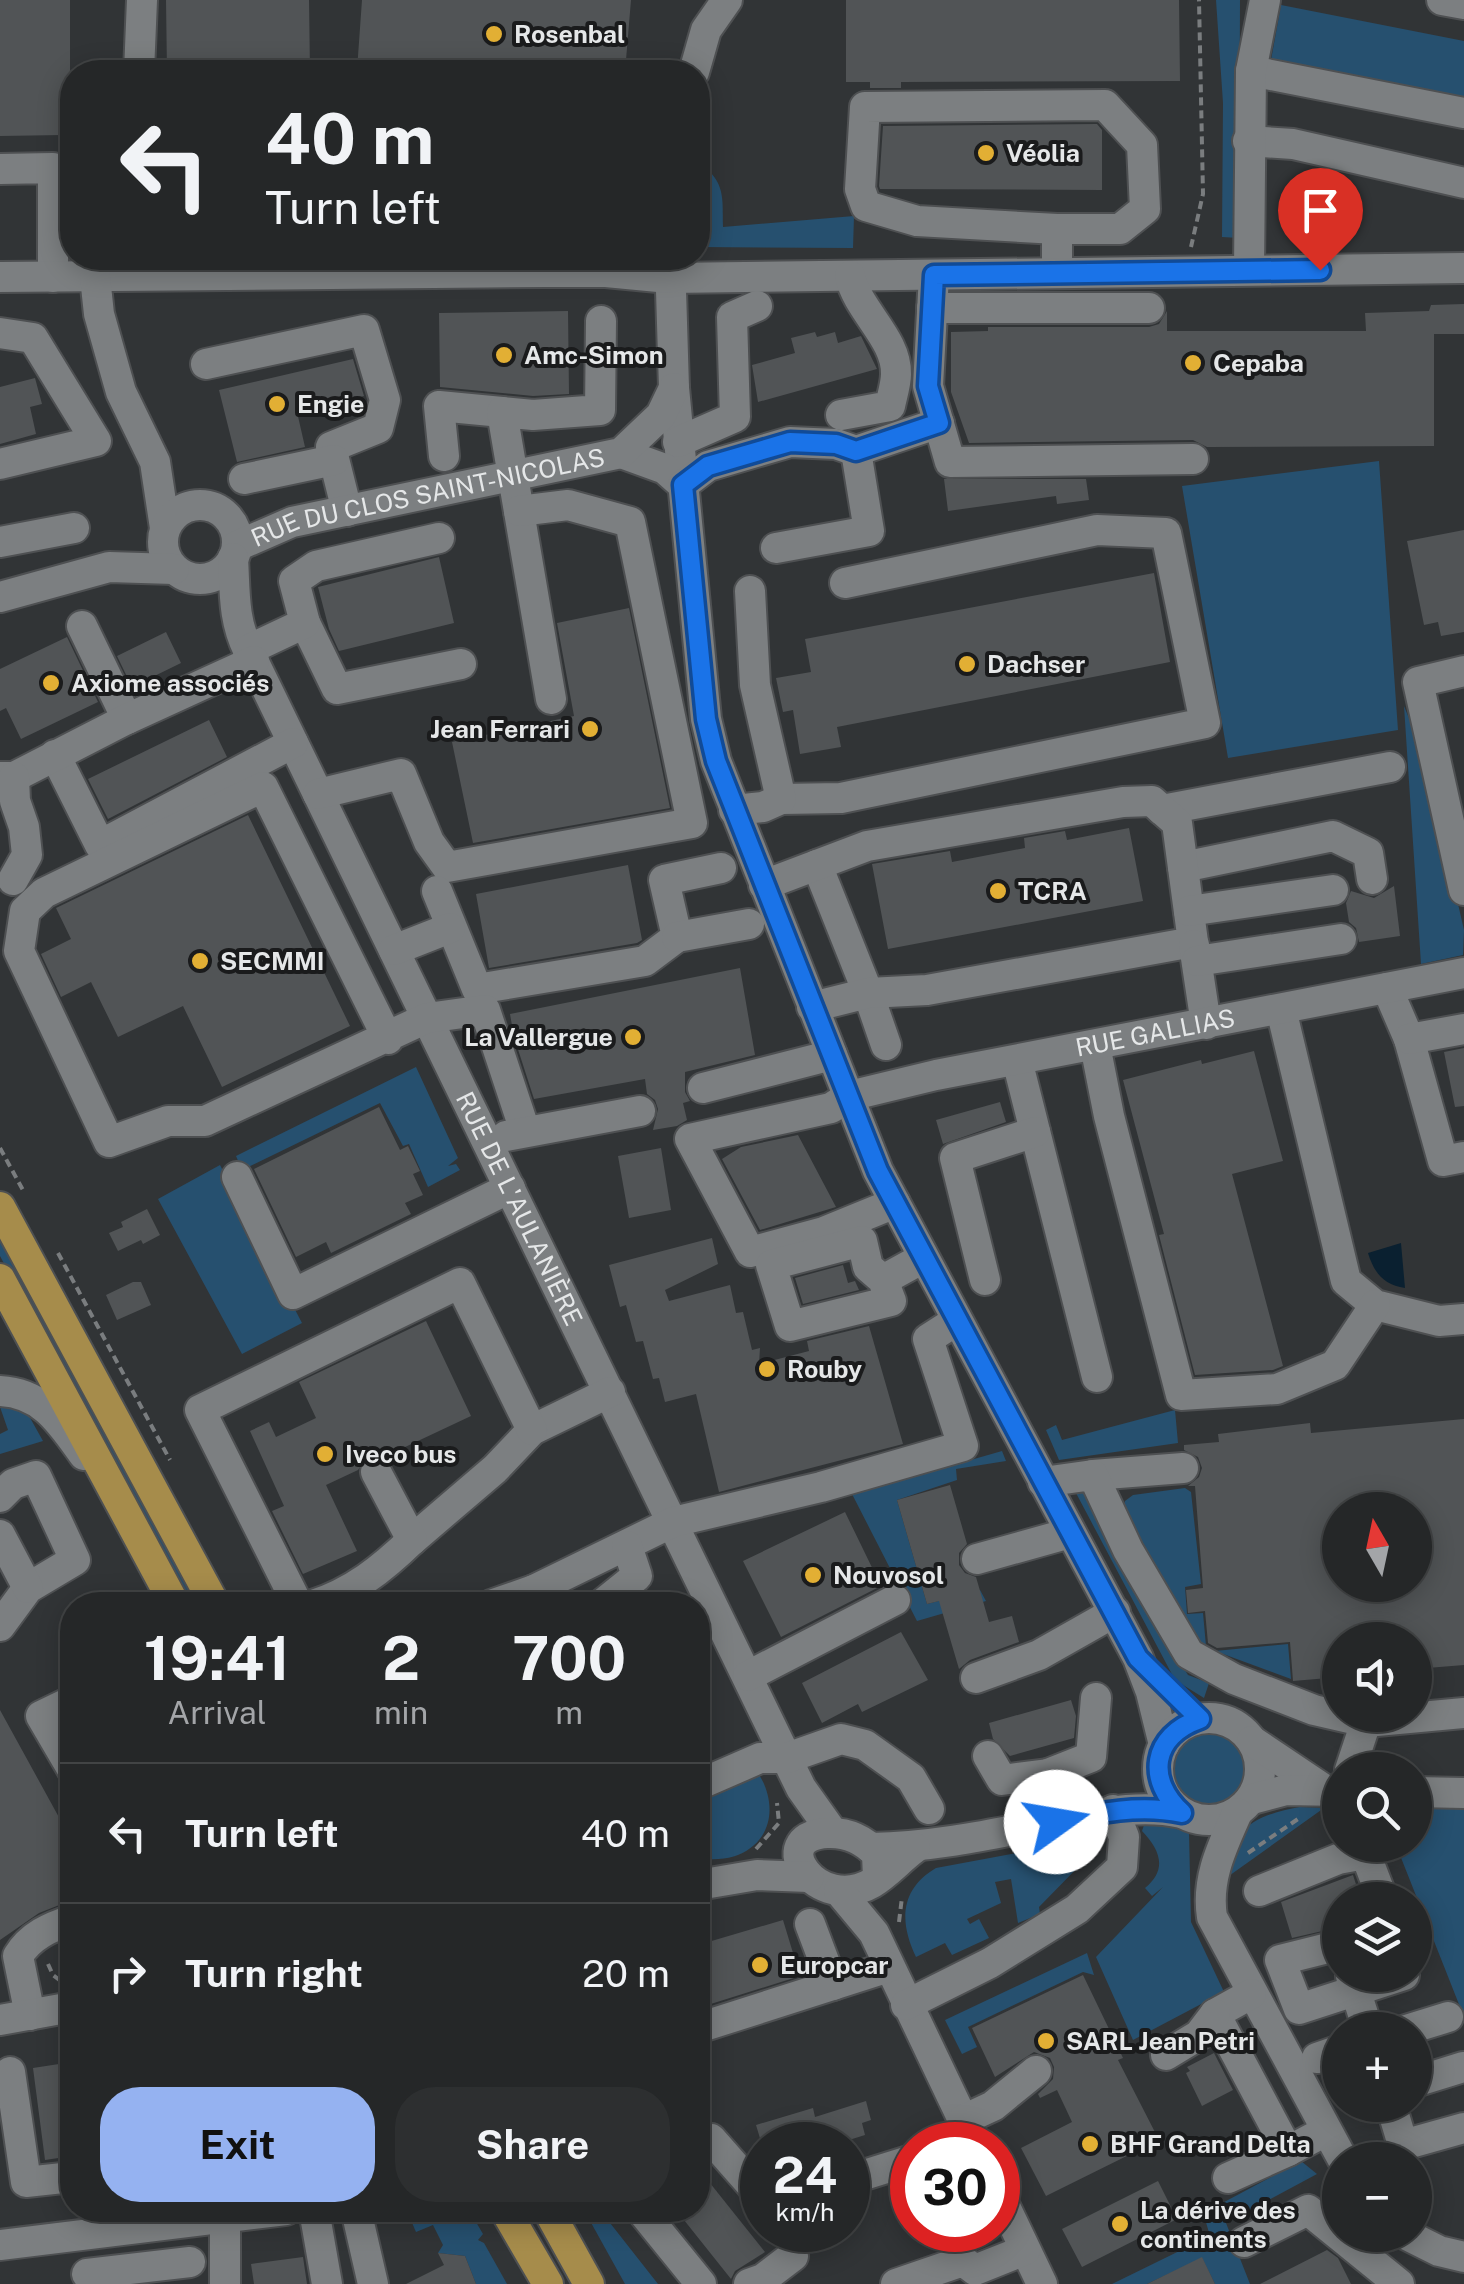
<!DOCTYPE html>
<meta charset="utf-8">
<style>
body{margin:0;font-family:"Public Sans",sans-serif;background:#2d2f30;color:#f1f3f6;height:100vh;display:flex;flex-direction:column;font-size:38px;white-space:nowrap}
*{box-sizing:border-box;margin:0}
p{font-size:32px;color:#a3a5a8}
.icon{flex:none;width:55px;height:55px;fill:none;stroke:currentColor;stroke-width:2;stroke-linecap:round;stroke-linejoin:round}
.map{position:relative;flex:1;overflow:hidden}
.drawer{position:absolute;left:60px;top:1592px;width:650px;height:630px;display:flex;flex-direction:column;background:#252728;border-radius:40px;box-shadow:0 5px 25px #0003,0 0 0 2px #424445}
.drawer>*{flex:none}
.top-card{position:absolute;left:60px;top:60px;width:650px;height:210px;border-radius:40px;box-shadow:0 5px 25px #0003,0 0 0 2px #424445;background:#252728;color:#f1f3f6;overflow:hidden}
.needle{width:65px;rotate:351deg}
.buttons{position:absolute;left:1322px;top:1492px;display:grid;gap:20px}
.buttons a{display:grid;place-items:center;width:110px;height:110px;border-radius:50%;background:#252728;box-shadow:0 5px 25px #0003,0 0 0 2px #424445;font-size:50px}
.speed{position:absolute;left:740px;top:2122px;display:flex;gap:20px;font-size:50px;font-weight:700;text-align:center}
.speed>*{display:grid;place-content:center;width:130px;height:130px;border-radius:50%;background:#252728;box-shadow:0 5px 25px #0003,0 0 0 2px #424445;line-height:1}
.speed small{font-size:25px;font-weight:400}
.speed .limit{border:15px solid #d22;background:#fff;color:#111}
.pin{position:absolute;display:grid;place-items:center;width:85px;height:85px;color:#fff;margin:-102px -42px;border-radius:50% 50% 50% 0;rotate:-45deg;box-shadow:0 0 10px #0007}
.pin .icon{rotate:45deg}
.me{position:absolute;width:110px;margin:-55px;rotate:77deg;stroke-linejoin:round;filter:drop-shadow(0 0 8px #0008)}
.turn{display:flex;align-items:center;gap:35px;height:210px;padding:0 40px;font-size:45px}
.turn .icon{width:130px;height:130px;stroke-width:2.5}
.turn b{display:block;font-size:70px;line-height:85px}
.eta{display:flex;justify-content:space-evenly;align-items:center;height:170px;text-align:center}
.eta b{font-size:60px;font-weight:700;line-height:70px}
.cta{display:flex;gap:20px;margin-top:auto;padding:20px 40px}
.cta a{flex:1;height:115px;border-radius:40px;background:#95b2f1;color:#111;font-size:40px;font-weight:700;line-height:115px;text-align:center}
.cta a+a{background:#2d2f30;color:#f1f3f6}
ul{padding:0;list-style:none}
li{display:flex;align-items:center;gap:30px;height:140px;padding:0 40px;border-top:2px solid #424445}
li div{flex:1}
li b{display:block;font-size:38px}
li em{font-style:normal}
.map>svg:first-child{display:block}
</style>
<div class="map">
<svg width="1464" height="2284" viewBox="0 0 1464 2284">
<rect width="100%" height="100%" fill="#313436"/>
<!-- green -->
<path fill="#26506f" d="M1216,0H1240L1239,238L1222,237L1223,103Z
M1281,5L1464,41V103L1271,60Z
M698,172H710C726,188 722,207 723,227L854,216L853,248L698,247Z
M1379,461L1398,730L1228,758L1182,486Z
M1404,706L1424,755L1464,930L1463,955L1421,964Z
M416,1067L458,1158L448,1166L456,1164L460,1170L428,1187L409,1144L403,1146L380,1103L242,1170L236,1156Z
M220,1165L302,1323L242,1354L158,1199Z
M0,1229L205,1605H187L0,1256Z
M16,1399L24,1407L43,1441L0,1454V1434L8,1430L0,1407Z
M1175,1410L1178,1443L1059,1460L1046,1430L1056,1425L1062,1440Z
M1002,1451L1006,1461L956,1469L957,1480L897,1500L927,1604L980,1590L986,1601L917,1621L852,1494Z
M1185,1488L1191,1492L1201,1584L1185,1587L1187,1614L1203,1613L1206,1646L1187,1632L1122,1512L1125,1501L1133,1495Z
M1085,1490L1158,1627L1188,1675L1209,1683L1204,1698L1175,1680L1076,1493Z
M1288,1644L1291,1679L1215,1651Z
M1171 1769a38 38 0 1 1 76 0a38 38 0 1 1-76 0Z
M758,1773C777,1802 774,1840 738,1855C727,1860 710,1859 698,1860V1800Z
M1415,1803L1464,1804V2017L1396,1845H1415Z
M1300,1807L1324,1808L1226,1878C1229,1828 1255,1815 1300,1807Z
M1154,1818L1189,1832L1191,1922L1224,1992L1133,2040L1096,1957L1163,1887L1152,1896L1145,1888C1168,1869 1160,1850 1142,1831L1144,1825Z
M1092,1839L1085,1860L1039,1907L1040,1914L1018,1923L1011,1879L995,1882L1001,1903L967,1919L970,1924L979,1919L989,1938L952,1955L945,1943L916,1957C899,1922 900,1889 936,1868Z
M1087,1953L1094,1975L1083,1972L968,2027L977,2047L962,2054L945,2020Z
M1301,2161L1317,2174L1226,2223L1250,2284H1215L1202,2258L1147,2284H1112L1210,2236L1205,2219L1213,2208Z
M407,2210H469L483,2234L478,2240L484,2243L507,2284H476L465,2256L438,2253L443,2245L433,2225L416,2232L410,2218L401,2213Z
M584,2210H599L603,2214L658,2284H625Z"/>
<!-- water -->
<path fill="#0a2030" d="M1401,1243L1405,1288C1384,1285 1374,1273 1368,1253Z"/>
<!-- building -->
<path fill="#515456" fill-rule="evenodd" d="M0,0H70V130L63,135L0,136Z
M166,0H309L310,72H167Z
M362,0H631L625,72L357,70Z
M846,0H1179L1180,81L901,82V88H870V82H846Z
M1097,124L1102,130V190L880,189L879,186L883,126Z
M1464,304V334H1434V446L1207,447L1193,440L969,443L951,392V332L988,331V327H1149L1159,324L1167,311V331H1366L1365,313L1429,311L1431,305Z
M568,311L569,394L533,396L440,387L439,313Z
M815,332L817,337L835,332L838,343L861,336L877,369L758,402L752,365L795,353L791,338Z
M353,359L364,396L297,412L305,447L237,462L219,390Z
M35,378L42,404L30,407L36,434L0,444V387Z
M944,479H1086L1089,500L1057,504L1056,496L948,511Z
M1464,530V632L1441,636L1438,622L1424,625L1407,541Z
M439,557L454,623L339,651L329,629L318,587Z
M1154,573L1170,662L837,727L841,747L800,754L793,710L783,712L776,678L811,672L805,639Z
M629,608L670,808L473,843L452,742L574,716L557,623Z
M166,632L181,663L132,687L117,656Z
M67,637L98,702L21,739L6,708L0,711V669Z
M209,720L227,757L108,819L88,779Z
M248,815L350,1026L222,1087L183,1006L118,1037L91,982L61,997L41,954L71,939L56,908Z
M1129,828L1143,901L888,949L872,864L950,851L952,862L1025,848L1024,838L1065,831L1067,840Z
M628,865L642,940L637,943L489,968L476,894Z
M1394,886L1400,936L1359,942L1356,928L1349,922L1346,903L1351,891L1374,898Z
M740,968L755,1055L685,1072V1092L690,1101L683,1103L687,1120L677,1126L653,1130L658,1109L655,1100L647,1094L645,1079L534,1099L514,1037L510,1014Z
M1464,1048V1106L1455,1107L1444,1052Z
M1254,1051L1283,1161L1232,1174L1283,1366L1273,1370L1195,1375L1159,1235L1164,1234L1123,1080L1201,1060L1202,1064Z
M1000,1102L1006,1122L943,1144L936,1120Z
M379,1107L400,1150L408,1146L420,1171L413,1174L423,1195L405,1203L411,1214L331,1253L326,1242L296,1257L254,1169Z
M798,1135L836,1207L760,1230L722,1159L741,1147Z
M661,1148L671,1210L629,1218L618,1156Z
M147,1209L160,1235L143,1244L141,1240L118,1251L109,1233L123,1227L121,1222Z
M712,1238L718,1264L665,1290L669,1301L730,1285L736,1313L743,1312L752,1350L760,1348L759,1364L809,1351L807,1341L869,1326L903,1444L719,1492L696,1394L665,1402L659,1378L653,1379L643,1341L636,1342L626,1305L620,1307L609,1265Z
M843,1265L848,1283L855,1281L859,1290L803,1304L795,1278Z
M133,1282H141L151,1305L117,1320L106,1295Z
M426,1321L471,1416L386,1456L368,1455L358,1470L326,1485L357,1551L303,1574L272,1511L284,1506L250,1431L269,1422L276,1437L316,1418L299,1382Z
M1464,1419V1665L1415,1669V1640H1340V1677L1293,1681L1290,1642L1217,1648L1208,1643L1205,1611L1188,1613L1186,1590L1203,1588L1195,1486H1188L1199,1477L1202,1468L1198,1457L1184,1450V1445L1219,1442L1218,1434L1310,1423L1311,1433ZM1340,1510H1415V1585H1340Z
M950,1485L967,1544L959,1553V1565L965,1573L976,1577L989,1622L1012,1616L1019,1642L970,1660L959,1669L939,1601L927,1604L897,1500Z
M845,1512L881,1586L781,1637L743,1561Z
M901,1632L928,1680L862,1712L858,1704L822,1723L802,1683Z
M1071,1700L1076,1716L1074,1738L1010,1756L993,1739L989,1723Z
M0,1710L72,1841V1900L39,1913L0,1940Z
M1353,1875L1361,1900H1340V1927L1292,1938L1281,1902Z
M783,1920L800,1976L698,2008V1945Z
M1083,1975L1123,2058L1118,2060L1159,2140L1046,2196L1021,2148L1072,2122L1057,2090L1040,2098L1038,2094L1053,2079L1054,2067L1050,2058L1034,2052L995,2077L972,2028Z
M1214,2053L1233,2090L1202,2106L1186,2073L1190,2071L1187,2067Z
M72,2062V2156L45,2160L33,2068Z
M866,2101L871,2120L862,2123L865,2135L833,2145H762L756,2125L813,2108L815,2117Z
M698,2168L765,2252L735,2271L731,2279L676,2210H698Z
M1158,2181L1177,2219L1082,2267L1062,2229Z
M1327,2250L1338,2258L1351,2284H1260Z
M438,2253L465,2256L476,2284H406L444,2265Z
M303,2257L307,2284H254L251,2264Z
M1202,2257L1215,2284H1147Z"/>
<g fill="none" stroke-linecap="round" stroke-linejoin="round">
<defs>
<g id="minor">
<path d="M1442,0L1464,4"/>
<path d="M1251,71L1464,113"/>
<path d="M139,72L142,0"/>
<path d="M694,72L706,30L727,0"/>
<path d="M1248,141L1293,144L1464,183"/>
<path d="M0,169L53,168V277"/>
<path d="M1057,229H1120L1145,209L1142,145L1105,105L865,107L860,189L866,206L917,221L1057,229V273"/>
<path d="M670,258L674,388L706,719L716,761L878,1171L1138,1658L1151,1692L1164,1745"/>
<path d="M1249,270L1251,71L1265,0"/>
<path d="M934,275L928,386L950,462L1193,459"/>
<path d="M0,277L546,272H606L669,278L1464,268"/>
<path d="M95,277L99,314L121,392L155,462L165,528"/>
<path d="M932,308H1149"/>
<path d="M0,333L33,338L96,441L0,464"/>
<path d="M206,364L364,330L385,400L378,428L331,447L347,511"/>
<path d="M841,415L890,406C892,396 896,384 896,374C897,339 858,311 850,276"/>
<path d="M678,442L735,417L732,317L757,306"/>
<path d="M621,453L665,469L683,485"/>
<path d="M444,456L439,406L502,412"/>
<path d="M244,479L334,460"/>
<path d="M683,485L708,466L790,442L836,444L856,451"/>
<circle cx="200" cy="542" r="37"/>
<path d="M0,542L74,528"/>
<path id="s1" d="M237,546L292,522L621,453L661,415L674,388"/>
<path d="M776,548L869,531L856,451L939,423"/>
<path id="s2" d="M233,558C235,592 233,619 248,650L801,1788L833,1833"/>
<path d="M0,597L109,567L174,569"/>
<path d="M305,623L337,689L461,664"/>
<path d="M82,626L127,719"/>
<path d="M248,650L305,623L294,581L316,566L439,538"/>
<path d="M1464,671L1418,682L1464,890"/>
<path d="M551,699L502,412L533,415L600,410L601,321"/>
<path d="M55,755L100,845L293,743"/>
<path d="M0,777H14L127,719L254,661"/>
<path d="M318,794L401,774L429,842L447,867L692,823L630,522L568,505L519,511"/>
<path d="M781,799L841,798L1205,723L1166,533L1097,530L845,583"/>
<path d="M734,810L763,807L781,799L755,685L750,591"/>
<path d="M1162,810L1390,767"/>
<path d="M817,865L868,993L886,1045"/>
<path d="M1183,867L1333,836L1368,853L1372,879"/>
<path d="M13,880L27,855L24,827L15,801L14,777"/>
<path d="M764,885L867,846L1123,802L1152,801L1177,823L1193,942L927,990L868,993L812,1007"/>
<path d="M437,891L477,989L645,961L677,937L664,880L721,868"/>
<path d="M1189,911L1333,890"/>
<path d="M677,937L749,924"/>
<path d="M1194,945L1206,1024"/>
<path d="M394,950L450,928"/>
<path d="M1197,961L1341,939"/>
<path d="M1387,988L1409,1039L1443,1161L1464,1157"/>
<path d="M1281,1009L1346,1281L1375,1305L1439,1321L1464,1319"/>
<path d="M388,1039L263,787L44,893L25,911L19,951L109,1142L168,1121H205L427,1018L485,1010L525,1131"/>
<path d="M1409,1039L1464,1029"/>
<path d="M1095,1045L1109,1116L1181,1395L1277,1389L1335,1365L1375,1305"/>
<path d="M1017,1060L1097,1377"/>
<path d="M703,1088L832,1055"/>
<path d="M506,1136L640,1111"/>
<path d="M237,1177L293,1294L510,1188"/>
<path id="s3" d="M895,1203L824,1232L750,1252L690,1139L831,1108L849,1096L936,1075L1464,973"/>
<path d="M883,1280L868,1267L862,1241L771,1265L790,1326L891,1301L883,1280L923,1258"/>
<path d="M985,1280L955,1158L1035,1132"/>
<path d="M0,1391C43,1393 61,1423 84,1455"/>
<path d="M1093,1475L1183,1468"/>
<path d="M1043,1482L1093,1475L1128,1550L1189,1654L1234,1679L1314,1710L1366,1722L1464,1713"/>
<path d="M0,1497L13,1484L36,1476L75,1560L28,1588L0,1626"/>
<path d="M0,1535L28,1588"/>
<path d="M412,1540L495,1469L532,1430L610,1392"/>
<path d="M977,1559L1070,1533"/>
<path d="M298,1605L200,1410L460,1283L532,1430"/>
<path d="M313,1605C353,1592 382,1569 412,1540L376,1472"/>
<path d="M491,1605L534,1590"/>
<path d="M541,1605L534,1590L673,1522L821,1487L963,1446L928,1339L956,1321"/>
<path d="M601,1605L637,1576L627,1546"/>
<path d="M748,1676L895,1600"/>
<path d="M976,1678L1039,1655L1115,1612"/>
<path d="M72,1701L41,1716L72,1769"/>
<circle cx="1209" cy="1769" r="51"/>
<path d="M1252,1741L1325,1790"/>
<path d="M988,1756L1002,1780L1048,1774"/>
<path d="M1350,1770L1366,1722"/>
<path d="M698,1785L760,1758H787L841,1739L865,1745L911,1778L929,1809"/>
<path d="M1415,1792L1464,1793"/>
<path d="M1252,1799L1286,1790L1340,1791"/>
<path d="M1237,1813C1222,1847 1206,1879 1212,1917L1343,2160"/>
<path d="M1056,1822L1048,1774L1091,1757L1096,1698"/>
<path d="M1362,1845L1383,1900"/>
<path d="M871,1848C933,1847 989,1835 1050,1823C1095,1815 1136,1803 1182,1813"/>
<path d="M878,1878L877,1854C864,1840 847,1832 827,1833C764,1837 817,1915 872,1883C887,1874 900,1859 915,1848"/>
<path d="M698,1885L757,1875L809,1877"/>
<path d="M839,1891L874,1933L975,2145"/>
<path d="M1259,1891L1338,1859L1365,1854"/>
<path d="M810,1924L833,1985"/>
<path d="M1340,1945L1280,1960L1299,2009L1404,1975"/>
<path d="M1351,1976L1368,2030"/>
<path d="M1251,1994L1215,2014L1288,2151L1326,2131"/>
<path d="M906,2005L990,1963L1077,1909L1122,1867L1124,1837L1113,1810"/>
<path d="M30,2015L18,1956C30,1936 50,1927 72,1920"/>
<path d="M0,2020L72,2007"/>
<path d="M698,2028L889,1967"/>
<path d="M1406,2030L1448,2017"/>
<path d="M1166,2055L1199,2035L1215,2014"/>
<path d="M1317,2058L1340,2050"/>
<path d="M10,2072L26,2182L72,2177"/>
<path d="M1415,2082L1463,2067"/>
<path d="M1391,2105L1403,2145L1464,2128"/>
<path d="M963,2120L993,2106L1036,2071"/>
<path d="M698,2142L711,2139L762,2197"/>
<path d="M1228,2178L1288,2151"/>
<path d="M848,2180L912,2160"/>
<path d="M998,2192L1042,2284"/>
<path d="M314,2210L327,2284"/>
<path d="M356,2210L373,2284"/>
<path d="M641,2210L701,2284"/>
<path d="M1407,2235L1439,2251L1464,2257"/>
<path d="M1244,2242L1308,2210L1399,2284"/>
<path d="M0,2245L286,2210"/>
<path d="M87,2274L190,2262"/>
<path d="M225,2284V2218"/>
<path d="M749,2284L763,2279L793,2256"/>
<path d="M896,2284L963,2261L975,2270L1025,2250"/>
</g>
<path id="major" d="M0,1207L215,1605
M0,1279L175,1605
M505,2210L548,2284
M548,2210L589,2284"/>
</defs>
<!-- minor casing -->
<use href="#minor" stroke="#4e5052" stroke-width="34"/>
<!-- major casing -->
<use href="#major" stroke="#4e5052" stroke-width="34"/>
<!-- path -->
<path stroke="#7a7d7f" stroke-width="4" stroke-dasharray="8 5" stroke-linecap="butt" d="M1191,247L1203,194L1199,0
M0,1148L24,1192
M58,1253L170,1460
M756,1849L779,1823L777,1803
M1248,1853L1298,1819
M899,1922L902,1897
M48,1964L53,1975L62,1982
M388,2210H394"/>
<!-- minor -->
<use href="#minor" stroke="#7c7f81" stroke-width="30"/>
<!-- major -->
<use href="#major" stroke="#a68c4b" stroke-width="30"/>
</g>
<g fill="none" stroke-linecap="round" stroke-linejoin="round">
<defs>
<path id="route" d="M1056,1822C1098,1813 1139,1804 1182,1813C1146,1780 1151,1736 1200,1719L1138,1658L878,1171L716,761L706,719L683,485L708,466L790,442L836,444L856,451L939,423L928,386L934,275L1320,270"/>
</defs>
<!-- route casing -->
<use href="#route" stroke="#114b97" stroke-width="25"/>
<!-- route -->
<use href="#route" stroke="#1a73e8" stroke-width="18"/>
</g>
<!-- markers -->
<g fill="#e2af34" stroke="#1a1b1c" stroke-width="4">
<circle cx="494" cy="34" r="10"/>
<circle cx="986" cy="153" r="10"/>
<circle cx="504" cy="355" r="10"/>
<circle cx="1193" cy="363" r="10"/>
<circle cx="277" cy="404" r="10"/>
<circle cx="967" cy="664" r="10"/>
<circle cx="51" cy="683" r="10"/>
<circle cx="590" cy="729" r="10"/>
<circle cx="998" cy="891" r="10"/>
<circle cx="200" cy="961" r="10"/>
<circle cx="633" cy="1037" r="10"/>
<circle cx="767" cy="1369" r="10"/>
<circle cx="325" cy="1454" r="10"/>
<circle cx="813" cy="1575" r="10"/>
<circle cx="760" cy="1965" r="10"/>
<circle cx="1046" cy="2041" r="10"/>
<circle cx="1090" cy="2144" r="10"/>
<circle cx="1120" cy="2224" r="10"/>
</g>
<g text-anchor="middle" dominant-baseline="central" stroke-width="8" stroke-linejoin="round" paint-order="stroke">
<!-- poi labels -->
<g font-size="25" font-weight="bold" fill="#e5e7e8" stroke="#1a1b1c" text-anchor="start">
<text x="514" y="34">Rosenbal</text>
<text x="1006" y="153">Véolia</text>
<text x="524" y="355">Amc-Simon</text>
<text x="1213" y="363">Cepaba</text>
<text x="297" y="404">Engie</text>
<text x="987" y="664">Dachser</text>
<text x="71" y="683">Axiome associés</text>
<text x="570" y="729" text-anchor="end">Jean Ferrari</text>
<text x="1018" y="891">TCRA</text>
<text x="220" y="961">SECMMI</text>
<text x="613" y="1037" text-anchor="end">La Vallergue</text>
<text x="787" y="1369">Rouby</text>
<text x="345" y="1454">Iveco bus</text>
<text x="833" y="1575">Nouvosol</text>
<text x="780" y="1965">Europcar</text>
<text x="1066" y="2041">SARL Jean Petri</text>
<text x="1110" y="2144">BHF Grand Delta</text>
<text x="1140" y="2210">La dérive des<tspan x="1140" dy="29">continents</tspan></text>
</g>
<!-- street labels -->
<g font-size="25" fill="#e5e7e8" stroke="#1a1b1c">
<text stroke="none"><textPath href="#s1" startOffset="198">RUE DU CLOS SAINT-NICOLAS</textPath></text>
<text stroke="none"><textPath href="#s3" startOffset="760">RUE GALLIAS</textPath></text>
<text stroke="none"><textPath href="#s2" startOffset="715">RUE DE L'AULANIÈRE</textPath></text>
</g>
</g>
</svg>
<div class="buttons">
<a><svg class="needle" viewBox="-14 -14 28 28"><path d="M0-13l5 13h-10z" fill="#e53935"/><path d="M0 13l5-13h-10z" fill="#a3a5a8"/></svg></a>
<a><svg class="icon" aria-label="sound" viewBox="0 0 24 24"><path d="M4 9h4l5-4v14l-5-4H4zM17 9q2 3 0 6"/></svg></a>
<a><svg class="icon" aria-label="search" viewBox="0 0 24 24"><circle cx="10" cy="10" r="6"/><path d="M15 15l6 6"/></svg></a>
<a><svg class="icon" aria-label="layers" viewBox="0 0 24 24"><path d="M12 4l9 5-9 5-9-5zM3 14l9 5 9-5"/></svg></a>
<a>+</a>
<a>−</a>
</div>
<div class="speed"><div>24<small>km/h</small></div><div class="limit">30</div></div>
<div class="pin" style="left:1320px;top:270px;background:#d93025"><svg class="icon" aria-label="arrive" viewBox="0 0 24 24"><path d="M6 21V4h12l-3 4 3 4H6"/></svg></div>
<svg class="me" style="left:1056px;top:1822px" viewBox="-20 -20 40 40"><circle r="19" fill="#fff"/><path d="M0-13L10 11 0 6-10 11z" fill="#1a73e8"/></svg>
<div class="top-card">
<div class="turn"><svg class="icon" aria-label="left" viewBox="0 0 24 24"><path d="M17 20v-9H6M10 6l-5 5 5 5"/></svg><div><b>40 m</b>Turn left</div></div>
</div>
<section class="drawer">
<div class="eta">
<div><b>19:41</b><p>Arrival</p></div>
<div><b>2</b><p>min</p></div>
<div><b>700</b><p>m</p></div>
</div>
<ul>
<li><svg class="icon" aria-label="left" viewBox="0 0 24 24"><path d="M17 20v-9H6M10 6l-5 5 5 5"/></svg><div><b>Turn left</b></div><em>40 m</em></li>
<li><svg class="icon" aria-label="right" viewBox="0 0 24 24"><path d="M7 20v-9h11M14 6l5 5-5 5"/></svg><div><b>Turn right</b></div><em>20 m</em></li>
</ul>
<div class="cta"><a>Exit</a><a>Share</a></div>
</section>
</div>
